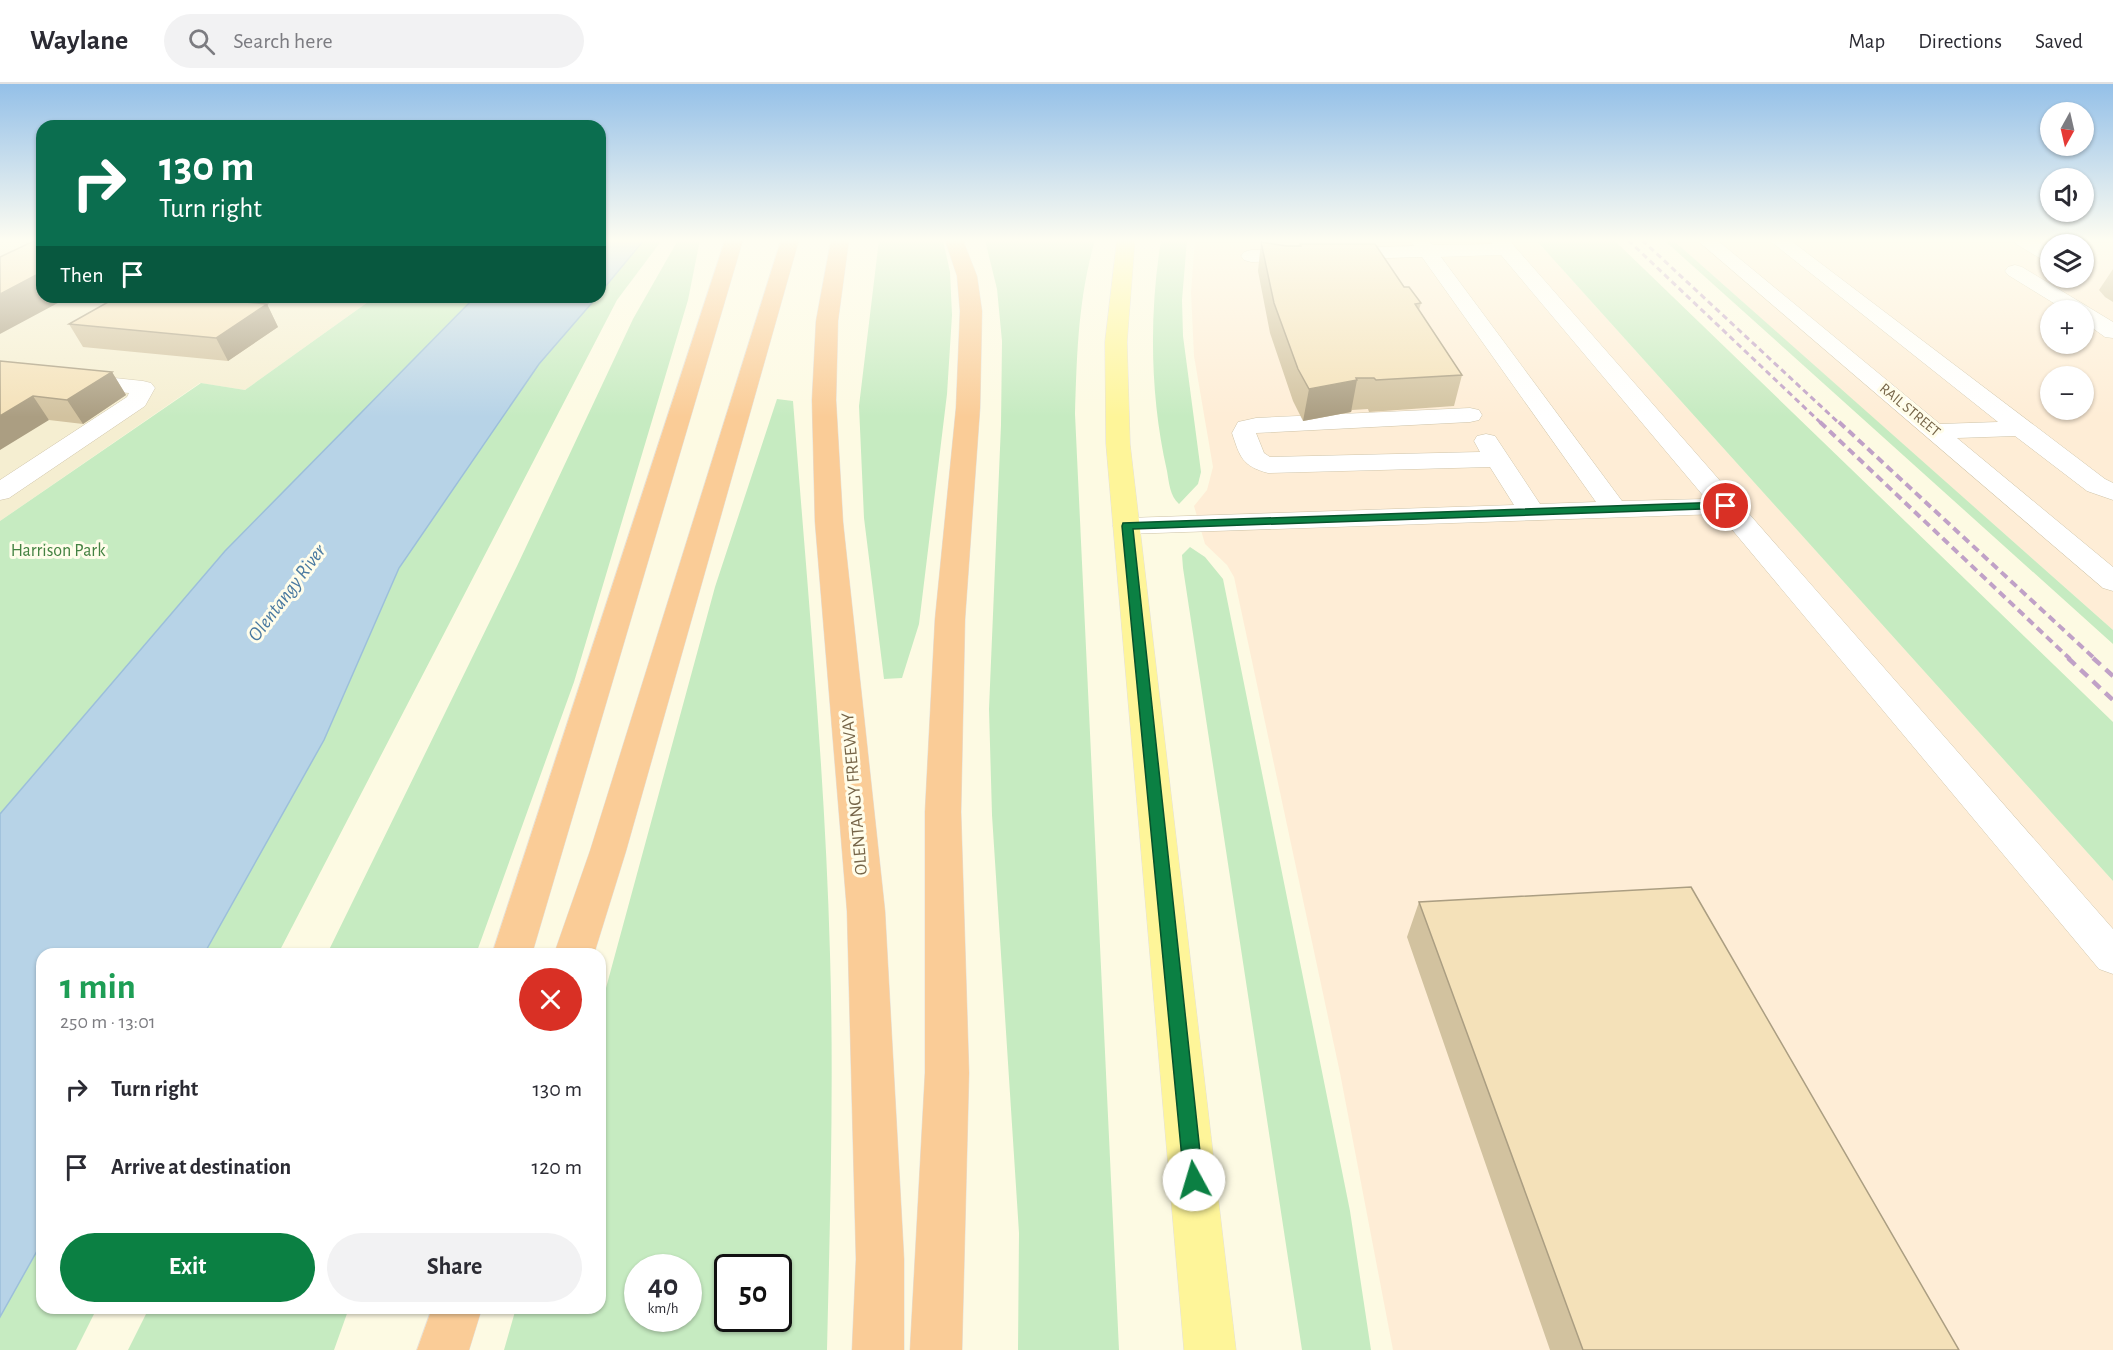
<!DOCTYPE html>
<meta charset="utf-8">
<style>
body{margin:0;font-family:"Alegreya Sans",sans-serif;background:#f2f2f3;color:#2b2b33;height:100vh;display:flex;flex-direction:column;font-size:22px;white-space:nowrap}
*{box-sizing:border-box;margin:0}
p{font-size:20px;color:#7c7c81}
.icon{flex:none;width:33px;height:33px;fill:none;stroke:currentColor;stroke-width:2;stroke-linecap:round;stroke-linejoin:round}
.map{position:relative;flex:1;overflow:hidden}
.drawer{position:absolute;left:36px;top:864px;width:570px;height:366px;display:flex;flex-direction:column;background:#fff;border-radius:18px;box-shadow:0 2px 4px #0004}
.drawer>*{flex:none}
.banner{position:absolute;left:36px;top:36px;width:570px;height:183px;border-radius:18px;box-shadow:0 2px 4px #0004;background:#0b6e4f;color:#fff;overflow:hidden}
.needle{width:39px;rotate:188deg}
.controls{position:absolute;left:2040px;top:18px;display:grid;gap:12px}
.controls a{display:grid;place-items:center;width:54px;height:54px;border-radius:50%;background:#fff;box-shadow:0 2px 4px #0004;font-size:30px}
.speed{position:absolute;left:624px;top:1170px;display:flex;gap:12px;font-size:30px;font-weight:700;text-align:center}
.speed>*{display:grid;place-content:center;width:78px;height:78px;border-radius:50%;background:#fff;box-shadow:0 2px 4px #0004;line-height:1}
.speed small{font-size:15px;font-weight:400}
.speed .limit{border:3px solid #111;border-radius:9px;background:#fff;color:#111}
.pin{position:absolute;display:grid;place-items:center;width:51px;height:51px;color:#fff;margin:-26px;border:3px solid #fff;border-radius:50%;box-shadow:0 2px 6px #0007}
.me{position:absolute;width:66px;margin:-33px;rotate:354deg;stroke-linejoin:round;filter:drop-shadow(0 0 4px #0008)}
.turn{display:flex;align-items:center;gap:21px;height:126px;padding:0 24px;font-size:27px}
.turn .icon{width:78px;height:78px;stroke-width:2.5}
.turn b{display:block;font-size:42px;line-height:51px}
.then{display:flex;align-items:center;height:57px;padding:0 24px;background:#0003;gap:12px;font-size:22px}
.round{display:grid;place-items:center;flex:none;width:63px;height:63px;border-radius:32px;background:#f2f2f3}
.head{display:flex;align-items:center;justify-content:space-between;height:102px;padding:0 24px}
h1{font-size:36px;font-weight:600;line-height:45px;color:#1e9e55}
.primary-button{display:flex;gap:12px;margin-top:auto;padding:12px 24px}
.primary-button a{flex:1;height:69px;border-radius:36px;background:#0b8043;color:#fff;font-size:24px;font-weight:600;line-height:69px;text-align:center}
.primary-button a+a{background:#f2f2f3;color:#2b2b33}
ul{padding:0;list-style:none}
li{display:flex;align-items:center;gap:18px;height:78px;padding:0 24px}
li div{flex:1}
li b{display:block;font-size:22px}
li em{font-style:normal}
header{display:flex;align-items:center;gap:36px;box-sizing:border-box;height:84px;padding:0 30px;background:#fff;border-bottom:2px solid #e1e1e2}
header strong{font-size:28px}
nav{display:flex;gap:33px;margin-inline-start:auto;font-size:21px}
.search{width:420px;height:54px;background:#f2f2f3;display:flex;align-items:center;gap:15px;box-sizing:border-box;padding:0 21px;border-radius:33px;color:#7c7c81;font-size:22px}
.map>svg:first-child{display:block}
</style>
<header>
<strong>Waylane</strong>
<div class="search"><svg class="icon" aria-label="search" viewBox="0 0 24 24"><circle cx="10" cy="10" r="6"/><path d="M15 15l6 6"/></svg>Search here</div>
<nav><a>Map</a><a>Directions</a><a>Saved</a></nav>
</header>
<div class="map">
<svg width="2113" height="1266" viewBox="0 0 2113 1266">
<rect width="100%" height="100%" fill="#fdfae3"/>
<!-- residential -->
<path fill="#f5eed1" d="M0,156H42V213H375L245,306L200,299L0,437Z"/>
<!-- commercial -->
<path fill="#feedd6" fill-rule="evenodd" d="M1195,156H1536L2113,797V1266H1393L1340,989L1234,493L1227,481L1205,460L1194,422L1207,406L1213,383L1194,272L1191,208Z
M1673,156H2113V546L1783,254ZM2050,160H2084V194H2050ZM2050,226H2084V260H2050ZM2050,292H2084V326H2050Z"/>
<!-- green -->
<path fill="#c6ebc1" fill-rule="evenodd" d="M644,156H662L617,216L278,870H204L324,656L399,484L539,280L597,213H600V209Z
M678,156H700L688,216L574,598L476,870H327L518,480L633,235Z
M879,156H943L950,188L952,231L947,310L919,540L902,594L884,595L864,434L859,322Z
M985,156H1095C1078,216 1077,268 1075,330L1119,1266H1018L1019,1149L992,731L989,625L1001,341L1002,257L997,205Z
M1161,156H1187L1182,216L1183,252L1201,388L1198,400L1179,420C1170,412 1169,399 1167,387C1150,312 1149,231 1161,156Z
M1536,156H1614L2113,638V797Z
M1664,156H1673L2113,546V560Z
M375,213H475L225,467L0,730V437L201,299L245,306Z
M777,315L793,317C807,501 825,685 830,870C834,1002 830,1134 827,1266H504L516,1224H600V926L715,503ZM638,1184H688V1234H638ZM728,1184H778V1234H728Z
M1190,463L1205,473L1223,495L1350,1127L1371,1266H1302L1183,484L1182,471Z
M42,1158V1224H97L76,1266H0V1233Z
M149,1224H349L334,1266H128Z"/>
<!-- water -->
<path fill="#b7d3e7" stroke="#9cbfda" stroke-width="1.5" d="M600,156H644L600,209Z
M475,213H597L539,280L399,484L324,656L204,870H42V1158L0,1233V730L225,467Z"/>
<g fill="none" stroke-linecap="round" stroke-linejoin="round">
<defs>
<path id="minor" d="M1410,156H1428L1433,161L1492,160L1490,156H1509L2113,845V890L2099,885L1719,430L1127,450L1117,448L1113,442L1117,436L1127,434L1514,421L1490,383L1268,389C1242,382 1240,373 1232,349L1238,338L1256,334L1470,324L1479,326L1482,331L1479,336L1470,338L1256,349L1264,369L1270,373L1480,368L1474,357L1477,352L1486,350L1495,352L1540,420L1596,418L1422,173L1251,178L1244,176L1241,172L1244,168L1251,166L1414,162ZM1501,171L1706,415L1622,417L1441,173Z
M1697,156H1717L1940,340L1998,338L1769,156H1790L2105,395L2113,399V416L2087,407L2015,352L1957,354L2113,483V507L2103,504Z
M2014,156H2036L2050,164V178L2043,176L2016,160Z
M2015,181L2022,183L2113,238V254L2105,253L2084,238V226H2065L2008,191L2005,187L2008,183Z
M0,282L143,297L151,299L155,304L145,322L9,414L0,416V396L127,313L129,309L0,296Z"/>
<path id="major" d="M1117,156H1135L1127,258L1130,360L1236,1266H1184L1106,360L1105,258Z"/>
<path id="highway" d="M725,156H743L532,870H492Z
M781,156H799L626,767L594,870H554L590,767Z
M831,156H849L838,237L836,316L843,438L885,827L904,1175V1266H852L856,1175L847,827L815,438L812,316L816,237Z
M945,156H963L977,192L982,227L980,324L965,535L961,728L969,989L962,1266H910L925,989V728L935,535L956,324L960,227L957,192Z
M432,1224H482L469,1266H417Z"/>
</defs>
<!-- minor casing -->
<use href="#minor" stroke="#cfc4a9" stroke-width="1"/>
<!-- major casing -->
<use href="#major" stroke="#e4e0da" stroke-width="1"/>
<!-- highway casing -->
<use href="#highway" stroke="#e4e0da" stroke-width="1"/>
<!-- minor -->
<use href="#minor" fill="#fff" fill-rule="evenodd"/>
<!-- major -->
<use href="#major" fill="#fef599" fill-rule="evenodd"/>
<!-- highway -->
<use href="#highway" fill="#facc97" fill-rule="evenodd"/>
<!-- rail-far2 -->
<path stroke="#c0a1c7" stroke-width="3" stroke-dasharray="6 4" stroke-linecap="butt" d="M1628,156L1822,340
M1642,156L1840,340"/>
<!-- rail-far1 -->
<path stroke="#c0a1c7" stroke-width="4" stroke-dasharray="8 5" stroke-linecap="butt" d="M1820,338L2070,575
M1839,338L2095,575"/>
<!-- rail -->
<path stroke="#c0a1c7" stroke-width="4.5" stroke-dasharray="10 7" stroke-linecap="butt" d="M2068,574L2113,616
M2093,574L2113,592"/>
</g>
<!-- wall -->
<path fill="#d2c29f" d="M1261,158L1287,162H1300V160L1404,203L1421,219L1419,226L1462,291L1454,322L1369,328L1368,325L1352,326L1351,328L1303,337L1293,317L1270,249L1258,187Z
M2113,185V218L2105,213L2099,206Z
M117,213H240L234,217L267,220L278,243L228,277L83,263L69,240Z
M0,277L112,288L126,311L83,340L49,336Z
M1419,818L1959,1266H1550L1407,853Z"/>
<!-- shaded-wall -->
<path fill="#ab9e82" d="M42,188V213H69L0,250V210Z
M201,213H240L212,231Z
M267,220L278,243L228,277L216,254Z
M112,288L126,311L83,340L67,316Z
M1357,296L1351,328L1303,337L1309,305Z
M33,312L49,336L0,366V332Z"/>
<!-- building -->
<path fill="#f4e1b9" stroke="#ab9e82" stroke-width="1.5" d="M36,156H42V188L0,210V173Z
M1261,158L1287,162H1301L1300,160H1375L1404,203H1409L1421,219L1415,220L1462,291L1376,296L1374,294H1356L1357,296L1309,305L1298,285L1274,219Z
M117,213H201V214L267,220L216,254L69,240Z
M0,277L112,288L67,316L33,312L0,332Z
M1691,803L1959,1266H1583L1419,818Z"/>
<!-- sky -->
<linearGradient id="sky" x2="0" y2="1"><stop stop-color="#94c0e8"/><stop offset="0.47" stop-color="#fefdf2"/><stop offset="1" stop-color="#fefdf2" stop-opacity="0"/></linearGradient>
<rect width="2113" height="333" fill="url(#sky)"/>
<!-- route -->
<path fill="#0b8043" stroke="#07532c" stroke-width="1.5" d="M1726,418L1730,419V424L1133,445L1203,1096L1201,1102L1194,1105L1187,1102L1184,1096L1122,442L1123,439Z"/>
<g text-anchor="middle" dominant-baseline="central" stroke-width="6" stroke-linejoin="round" paint-order="stroke">
<!-- far-street labels -->
<g font-size="15" fill="#766548" stroke="#fffdea">
<text transform="translate(1910 326) rotate(40)">RAIL STREET</text>
</g>
<!-- park labels -->
<g font-size="18" fill="#438241" stroke="#fffdea">
<text x="58" y="467">Harrison Park</text>
</g>
<!-- street labels -->
<g font-size="18" fill="#766548" stroke="#fffdea">
<text transform="translate(855 710) rotate(-95)">OLENTANGY FREEWAY</text>
</g>
<!-- water labels -->
<g font-size="20" font-style="italic" fill="#4979a0" stroke="#fffdea">
<text transform="translate(287 509) rotate(-53)">Olentangy River</text>
</g>
</g>
</svg>
<div class="controls">
<a><svg class="needle" viewBox="-14 -14 28 28"><path d="M0-13l5 13h-10z" fill="#e53935"/><path d="M0 13l5-13h-10z" fill="#7c7c81"/></svg></a>
<a><svg class="icon" aria-label="sound" viewBox="0 0 24 24"><path d="M4 9h4l5-4v14l-5-4H4zM17 9q2 3 0 6"/></svg></a>
<a><svg class="icon" aria-label="layers" viewBox="0 0 24 24"><path d="M12 4l9 5-9 5-9-5zM3 14l9 5 9-5"/></svg></a>
<a>+</a>
<a>−</a>
</div>
<div class="speed"><div>40<small>km/h</small></div><div class="limit">50</div></div>
<div class="pin" style="left:1726px;top:422px;background:#d93025"><svg class="icon" aria-label="arrive" viewBox="0 0 24 24"><path d="M6 21V4h12l-3 4 3 4H6"/></svg></div>
<svg class="me" style="left:1194px;top:1096px" viewBox="-20 -20 40 40"><circle r="19" fill="#fff"/><path d="M0-13L10 11 0 6-10 11z" fill="#0b8043"/></svg>
<div class="banner">
<div class="turn"><svg class="icon" aria-label="right" viewBox="0 0 24 24"><path d="M7 20v-9h11M14 6l5 5-5 5"/></svg><div><b>130 m</b>Turn right</div></div>
<div class="then">Then<svg class="icon" aria-label="arrive" viewBox="0 0 24 24"><path d="M6 21V4h12l-3 4 3 4H6"/></svg></div>
</div>
<section class="drawer">
<div class="head"><div><h1>1 min</h1><p>250 m · 13:01</p></div><a class="round" style="background:#d93025;color:#fff"><svg class="icon" aria-label="close" viewBox="0 0 24 24"><path d="M6 6l12 12M18 6L6 18"/></svg></a></div>
<ul>
<li><svg class="icon" aria-label="right" viewBox="0 0 24 24"><path d="M7 20v-9h11M14 6l5 5-5 5"/></svg><div><b>Turn right</b></div><em>130 m</em></li>
<li><svg class="icon" aria-label="arrive" viewBox="0 0 24 24"><path d="M6 21V4h12l-3 4 3 4H6"/></svg><div><b>Arrive at destination</b></div><em>120 m</em></li>
</ul>
<div class="primary-button"><a>Exit</a><a>Share</a></div>
</section>
</div>
